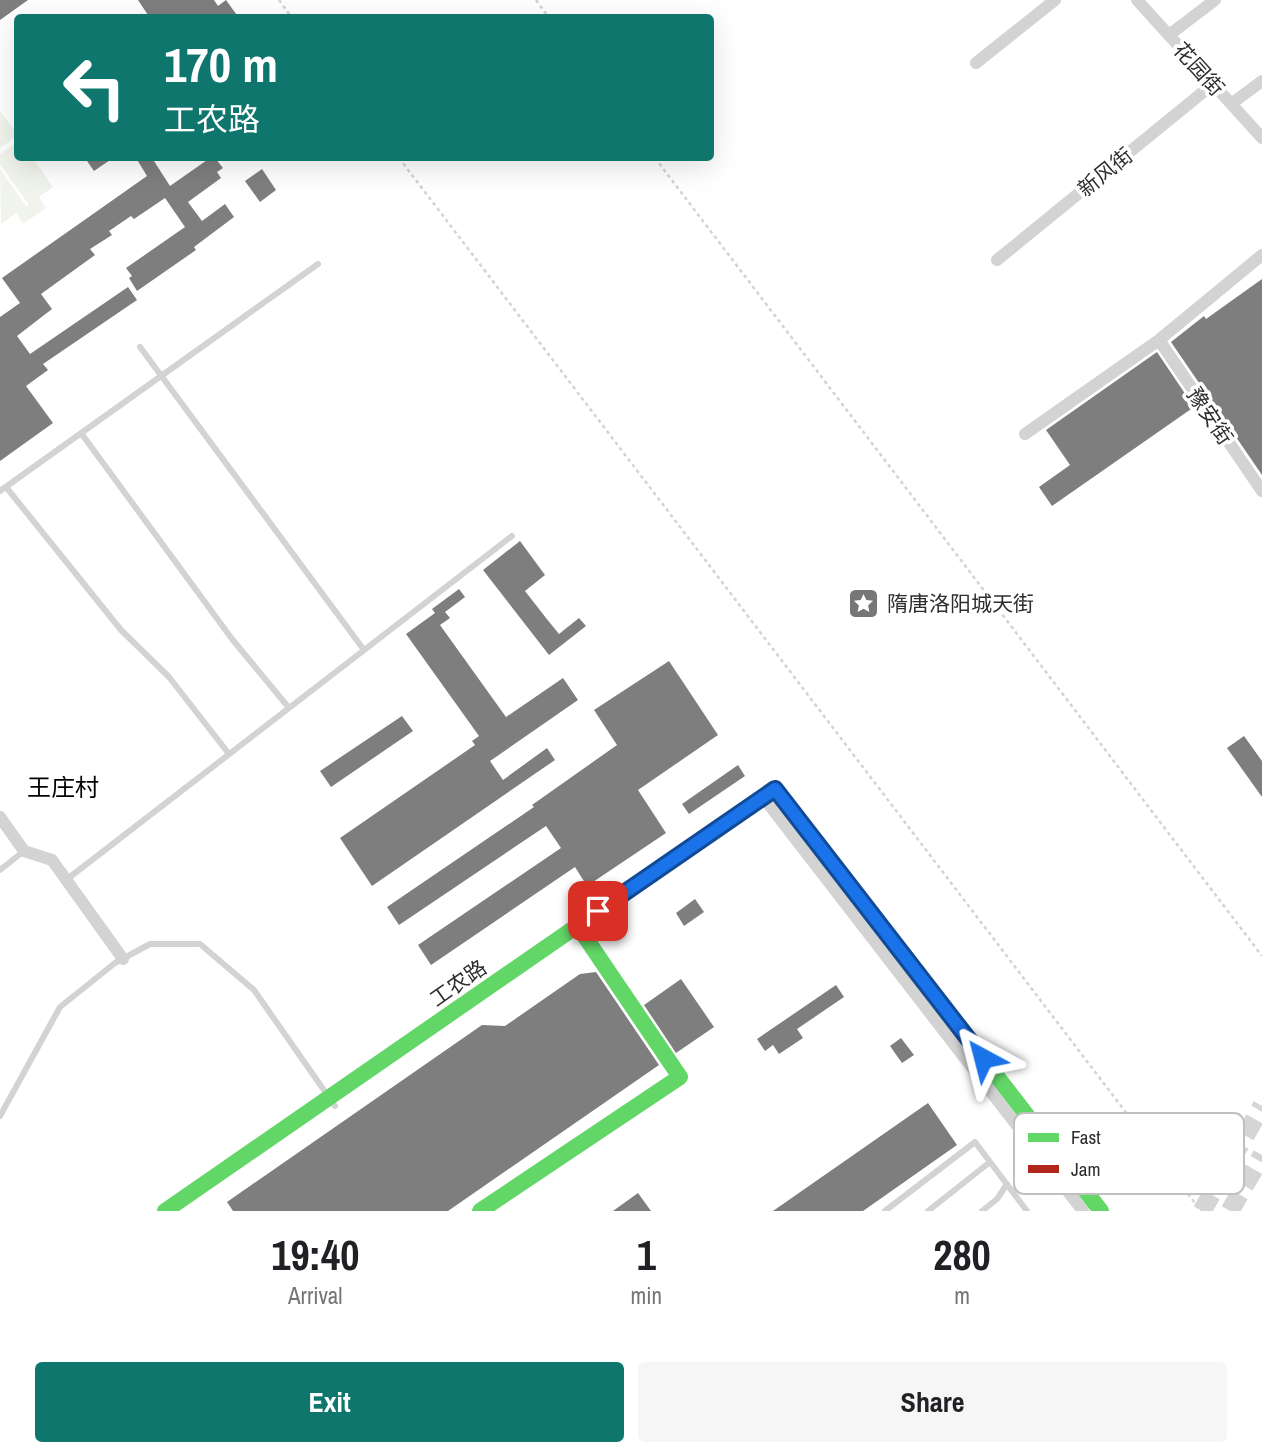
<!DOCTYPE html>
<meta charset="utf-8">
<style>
body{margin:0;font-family:"Archivo Narrow","Noto Sans SC",sans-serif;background:#f6f6f6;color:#202124;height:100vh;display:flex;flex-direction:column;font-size:26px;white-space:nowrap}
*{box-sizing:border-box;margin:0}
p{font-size:23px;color:#757577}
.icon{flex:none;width:38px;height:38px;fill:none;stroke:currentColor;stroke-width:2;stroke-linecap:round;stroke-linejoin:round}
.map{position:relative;height:1211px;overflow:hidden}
.drawer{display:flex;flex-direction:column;background:#fff;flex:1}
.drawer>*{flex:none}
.guide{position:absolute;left:14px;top:14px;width:700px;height:147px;border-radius:7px;box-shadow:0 7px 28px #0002;background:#0f766e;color:#fff;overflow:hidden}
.pin{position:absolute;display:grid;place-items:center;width:60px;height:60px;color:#fff;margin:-30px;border-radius:14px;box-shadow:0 4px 10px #0006}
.me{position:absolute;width:77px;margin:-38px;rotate:322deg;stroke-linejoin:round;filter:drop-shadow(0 0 5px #0008)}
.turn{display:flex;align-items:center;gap:24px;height:147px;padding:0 35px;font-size:32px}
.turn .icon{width:91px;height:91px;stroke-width:2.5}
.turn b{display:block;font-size:49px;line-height:60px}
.eta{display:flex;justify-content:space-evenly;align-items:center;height:119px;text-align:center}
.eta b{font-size:42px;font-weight:700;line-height:49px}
.button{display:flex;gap:14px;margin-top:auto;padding:14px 35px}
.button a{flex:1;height:80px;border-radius:7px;background:#0f766e;color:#fff;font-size:28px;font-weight:700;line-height:80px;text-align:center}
.button a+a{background:#f6f6f6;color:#202124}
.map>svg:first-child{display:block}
</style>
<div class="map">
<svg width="1262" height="1211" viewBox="0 0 1262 1211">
<rect width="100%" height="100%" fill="#fff"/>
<!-- green -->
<path fill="#f1f4ec" d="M0,111L18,135L0,148Z
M17,142L18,158H33L53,187L39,197L46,208L23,224L16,213L1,224L0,169L26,206L29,205L0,164V154Z"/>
<!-- building -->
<path fill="#7e7e7e" d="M0,0H28L0,20Z
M138,0H214L218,6L226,0L239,18H150Z
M85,158H113L94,171Z
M136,158H152L170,186L210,158H215L223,168L217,172L221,178L188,202L202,221L225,204L234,217L194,247L196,250L137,291L129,278L132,276L126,268L185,227L165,198L134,219L131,216L109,231L112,235L90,249L95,255L41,294L52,309L17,336L30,354L128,287L137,300L43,364L48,370L26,386L53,423L0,461V317L20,303L2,278L147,176Z
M262,169L276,190L260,202L245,181Z
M1262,279V475L1171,342L1204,316L1206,319Z
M1157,352L1194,407L1052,506L1039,487L1070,465L1046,430Z
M520,541L545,575L525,591L546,618L559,634L579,618L586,626L549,655L483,570Z
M459,589L465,597L445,612L450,618L440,625L506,717L563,678L578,700L490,761L503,780L547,748L555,760L372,886L340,838L475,745L472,741L479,736L406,634L435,613L432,609Z
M669,661L718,735L638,790L666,833L587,886L575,867L431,965L418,945L561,848L546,826L399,925L387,907L534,807L532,805L617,745L594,710Z
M402,716L413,731L331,787L320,771Z
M1244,736L1262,761V797L1227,748Z
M738,765L745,776L689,814L682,804Z
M695,899L704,912L684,926L676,913Z
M596,972L659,1065L448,1211H233L227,1202L482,1025L505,1026L580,974Z
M681,979L714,1027L676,1053L644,1005Z
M836,985L844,997L797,1029L803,1038L779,1054L773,1045L765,1051L757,1039Z
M901,1038L914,1055L902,1063L890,1046Z
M928,1103L957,1145L863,1211H773Z
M638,1193L651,1211H613Z"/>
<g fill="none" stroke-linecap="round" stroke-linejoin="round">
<!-- primary-tunnel -->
<path stroke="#d5d5d5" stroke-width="19" stroke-dasharray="19 10" stroke-linecap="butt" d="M1202,1211L1262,1106
M1230,1211L1262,1155"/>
<!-- path -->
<path stroke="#d3d3d3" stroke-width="2.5" stroke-dasharray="3.5 3.5" stroke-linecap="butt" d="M279,0L292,18
M536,0L549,18
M399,158L1201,1211
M655,158L1262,956"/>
<!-- lane -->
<path stroke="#d3d3d3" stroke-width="6" d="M140,347L364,650
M81,433L232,639L289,708
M6,487L121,630L169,677L229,754
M0,491L318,264
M0,870L24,851
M66,880L512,536
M0,1116L60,1007L115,963L150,944H200L254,990L335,1106
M885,1211L975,1142L1027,1211
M928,1211L990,1162
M982,1211L997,1199L1007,1184"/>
<!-- street -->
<path stroke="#d3d3d3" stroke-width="12" d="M1137,0L1262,138
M1169,35L1215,0
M976,63L1055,0
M1231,104L1262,81
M997,260L1213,84
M1159,340L1262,491
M1025,434L1159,340L1262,255
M763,797L1083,1211
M0,817L24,851L52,860L123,959"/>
<!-- fast -->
<path stroke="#63d668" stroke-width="16" d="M883,929L1101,1211
M165,1211L681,854
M480,1211L680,1077L577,925"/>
<!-- jam -->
<path stroke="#b3261e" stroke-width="16" d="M681,854L775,789L883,929"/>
</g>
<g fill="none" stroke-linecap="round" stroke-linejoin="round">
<defs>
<path id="route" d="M598,911L775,789L983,1058"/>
</defs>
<!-- route casing -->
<use href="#route" stroke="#114b97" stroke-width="18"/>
<!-- route -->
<use href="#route" stroke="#1a73e8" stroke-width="12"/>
</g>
<!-- icons -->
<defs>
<symbol id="sight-square" viewBox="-11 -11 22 22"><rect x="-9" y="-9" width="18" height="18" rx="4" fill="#777" stroke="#fff"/><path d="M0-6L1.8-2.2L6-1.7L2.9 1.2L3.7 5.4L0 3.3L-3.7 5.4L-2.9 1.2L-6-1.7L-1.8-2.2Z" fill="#fff"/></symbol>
</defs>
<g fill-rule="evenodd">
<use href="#sight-square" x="846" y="586" width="35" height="35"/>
</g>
<g text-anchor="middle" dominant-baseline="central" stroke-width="7" stroke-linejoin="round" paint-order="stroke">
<!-- street labels -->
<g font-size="21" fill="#2e2e2e" stroke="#fff">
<text transform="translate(1199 69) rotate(48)">花园街</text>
<text transform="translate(1105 172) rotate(-39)">新风街</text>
<text transform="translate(1210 416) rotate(56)">豫安街</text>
<text transform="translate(458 983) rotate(-35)">工农路</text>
</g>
<!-- poi labels -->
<g font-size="21" fill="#2e2e2e" stroke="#fff" text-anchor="start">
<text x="887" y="603">隋唐洛阳城天街</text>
</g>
<!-- quarter labels -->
<g font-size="24" fill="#000" stroke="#fff">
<text x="63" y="787">王庄村</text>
</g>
</g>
<!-- legend -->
<rect x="1014" y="1113" width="230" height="81" rx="10" fill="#fff" stroke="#c0c0c0" stroke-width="2"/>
<rect x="1028" y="1133" width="31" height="9" fill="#63d668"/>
<rect x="1028" y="1165" width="31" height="8" fill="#b3261e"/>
<g font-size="19" fill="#2e2e2e">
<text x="1071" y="1144">Fast</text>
<text x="1071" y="1176">Jam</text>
</g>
</svg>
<div class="pin" style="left:598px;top:911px;background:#d93025"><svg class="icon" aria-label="arrive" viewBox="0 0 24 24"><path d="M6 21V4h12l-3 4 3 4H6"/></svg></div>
<svg class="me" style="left:983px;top:1058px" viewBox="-20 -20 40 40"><path d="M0-17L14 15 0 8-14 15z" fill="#1a73e8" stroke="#fff" stroke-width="4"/></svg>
<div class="guide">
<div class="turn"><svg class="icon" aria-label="left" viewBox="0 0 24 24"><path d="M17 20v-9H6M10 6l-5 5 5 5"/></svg><div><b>170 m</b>工农路</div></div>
</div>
</div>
<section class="drawer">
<div class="eta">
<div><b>19:40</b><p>Arrival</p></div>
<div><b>1</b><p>min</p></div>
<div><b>280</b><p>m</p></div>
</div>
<div class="button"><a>Exit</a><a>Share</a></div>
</section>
